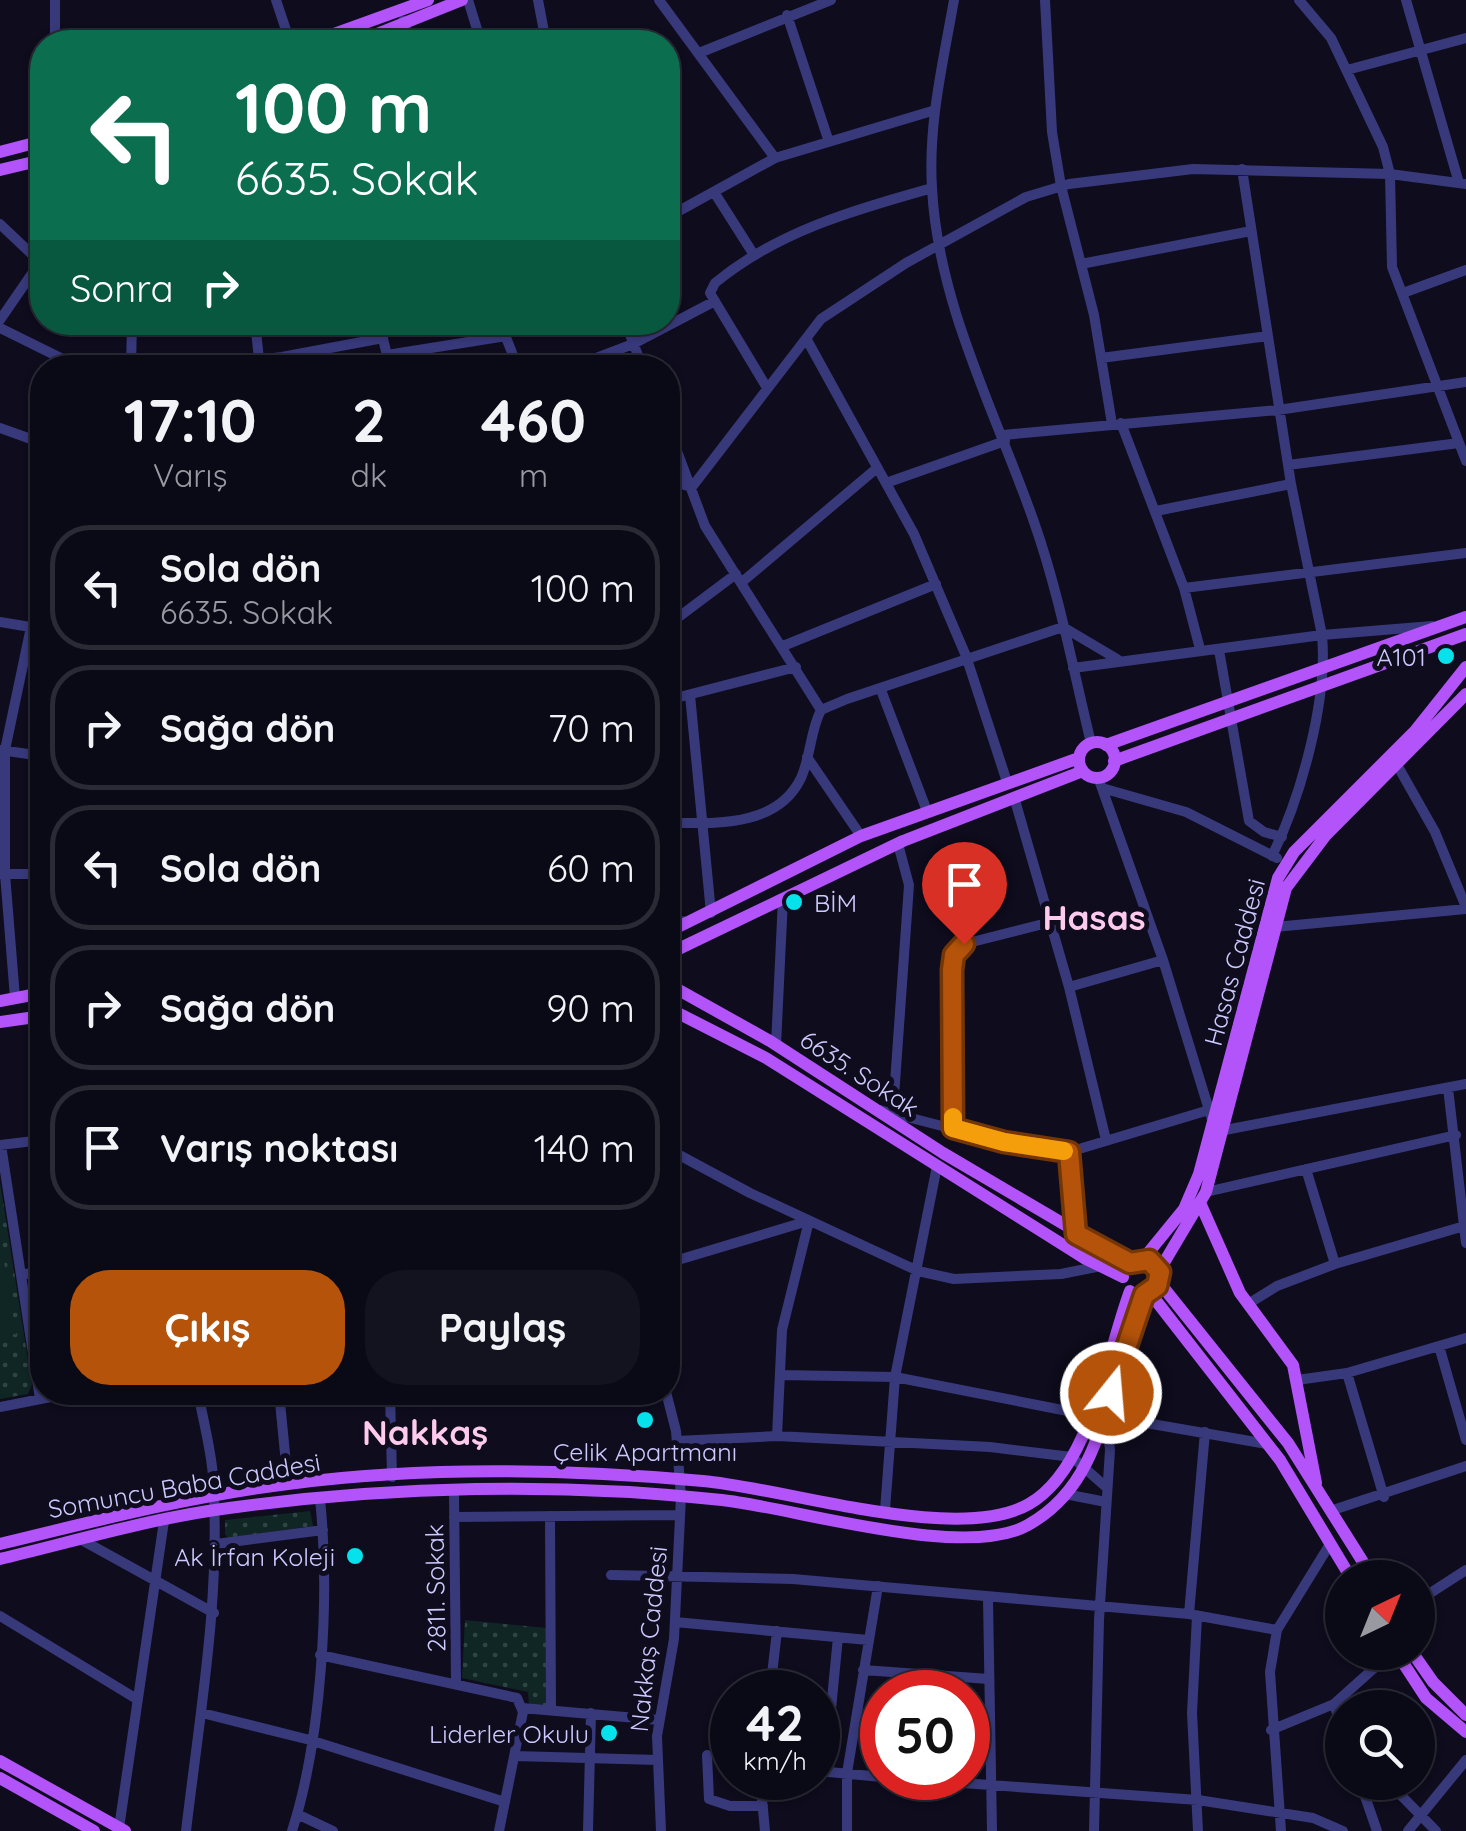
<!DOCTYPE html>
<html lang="tr">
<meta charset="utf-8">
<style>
body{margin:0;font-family:Quicksand,sans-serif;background:#13121f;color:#f1f3f6;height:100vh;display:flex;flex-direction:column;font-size:38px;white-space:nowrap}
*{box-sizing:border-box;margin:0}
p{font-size:32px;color:#999aa1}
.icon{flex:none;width:55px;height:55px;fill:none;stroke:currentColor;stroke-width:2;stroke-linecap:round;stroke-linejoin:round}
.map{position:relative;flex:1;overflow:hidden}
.details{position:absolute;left:30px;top:355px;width:650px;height:1050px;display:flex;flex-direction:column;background:#0a0916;border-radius:40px;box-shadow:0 2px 8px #0004,0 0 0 2px #2a2a35}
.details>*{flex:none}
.top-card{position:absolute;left:30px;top:30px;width:650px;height:305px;border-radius:40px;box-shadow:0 2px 8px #0004,0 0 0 2px #2a2a35;background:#0b6e4f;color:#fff;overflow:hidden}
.needle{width:65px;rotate:43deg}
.buttons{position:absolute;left:1325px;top:1560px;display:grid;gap:20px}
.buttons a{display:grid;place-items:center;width:110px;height:110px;border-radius:50%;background:#0a0916;box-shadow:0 2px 8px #0004,0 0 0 2px #2a2a35;font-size:50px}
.speed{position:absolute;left:710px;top:1670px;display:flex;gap:20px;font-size:50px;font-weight:700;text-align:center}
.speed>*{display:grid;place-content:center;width:130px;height:130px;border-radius:50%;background:#0a0916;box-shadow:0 2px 8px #0004,0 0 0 2px #2a2a35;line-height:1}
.speed small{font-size:25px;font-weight:400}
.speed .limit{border:15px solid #d22;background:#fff;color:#111}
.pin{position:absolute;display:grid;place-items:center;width:85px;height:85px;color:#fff;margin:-102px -42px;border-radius:50% 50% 50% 0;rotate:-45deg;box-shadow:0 0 10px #0007}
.pin .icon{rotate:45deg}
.me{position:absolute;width:110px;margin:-55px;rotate:17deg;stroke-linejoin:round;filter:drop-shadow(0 0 8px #0008)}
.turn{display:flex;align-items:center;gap:35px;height:210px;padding:0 40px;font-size:45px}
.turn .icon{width:130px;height:130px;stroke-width:2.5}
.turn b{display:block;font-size:70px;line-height:85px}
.then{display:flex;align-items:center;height:95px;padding:0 40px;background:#0003;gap:20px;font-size:38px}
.eta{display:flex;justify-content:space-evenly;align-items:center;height:170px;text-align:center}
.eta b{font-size:60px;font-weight:700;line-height:70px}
.primary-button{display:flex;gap:20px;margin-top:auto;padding:20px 40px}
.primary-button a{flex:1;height:115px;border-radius:40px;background:#b45309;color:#fff;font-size:40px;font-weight:700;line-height:115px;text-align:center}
.primary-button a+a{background:#13121f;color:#f1f3f6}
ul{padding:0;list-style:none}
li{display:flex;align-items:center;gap:30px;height:125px;margin:0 20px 15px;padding:0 20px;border:5px solid #2a2a35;border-radius:40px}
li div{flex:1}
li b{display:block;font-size:38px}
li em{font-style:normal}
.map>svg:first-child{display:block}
</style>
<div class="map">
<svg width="1466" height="1831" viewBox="0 0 1466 1831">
<defs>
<pattern id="park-dots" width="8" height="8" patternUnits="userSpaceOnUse" patternTransform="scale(2.5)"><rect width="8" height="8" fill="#0f2624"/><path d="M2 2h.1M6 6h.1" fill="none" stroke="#314445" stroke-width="1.8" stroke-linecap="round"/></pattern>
</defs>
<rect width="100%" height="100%" fill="#0e0c1d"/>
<!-- park -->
<path fill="url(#park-dots)" d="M0,1182L32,1385L28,1394L0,1399Z
M310,1511L313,1526L228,1538L225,1534V1520Z
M465,1620L547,1628L550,1705H529L528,1692L462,1678Z"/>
<!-- pitch -->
<path fill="#0f2624" d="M0,1237L16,1334L0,1336Z"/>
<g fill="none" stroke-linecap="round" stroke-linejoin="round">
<!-- minor -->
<path stroke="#38397b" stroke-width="10" d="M276,0L290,42
M468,0L481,42
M538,0L546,42
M659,0L775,158
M954,0C943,63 928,124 932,188C938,305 996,413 1034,522C1059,593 1073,669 1091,743
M1045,0L1052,132L1061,186L1094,315L1112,424
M1299,0L1331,38L1383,147L1390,174L1392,267L1466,461
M1406,0L1459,183
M787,15L828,139
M403,21L411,42
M55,42V0
M699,53L831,0
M1347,70L1466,38
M1242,169L1291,484L1322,635L1432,626
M714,192L754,255
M668,194L679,211
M668,217L775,158L932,111
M0,224L40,262
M1081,264L1251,231
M1403,293L1466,270
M0,320L42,259
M255,322L259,359
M379,322L390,368
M500,322L518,368
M625,322L643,368
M0,328L81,368
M807,340L914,534L966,656L1007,782
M387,355L506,336
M1101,358L1268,336
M131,368L132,322
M186,368L282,357L383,338
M570,368L633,344L715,301
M767,388L710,293L715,283C778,231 854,210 932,188
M1121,423L1184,588L1200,649
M668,427L705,526L821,710
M0,428L42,443
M1003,435L1278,410L1466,382
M1288,465L1459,443
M668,481L692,487L821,319L906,263L1026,197L1069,184L1193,169L1390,174L1466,184
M886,483L1005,441
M1156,511L1291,484
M742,582L877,468
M1184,588L1466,553
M0,622L42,629
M668,625L736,574
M783,646L936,584
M1219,650L1249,821L1264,832L1282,837
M1073,668L1322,635C1328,700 1301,797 1272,856
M881,690L927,811
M690,695L711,913
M668,700L796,667
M0,750L42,756
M807,757L861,836
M1396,763L1435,832L1466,907
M1098,777L1163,960L1214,1126L1225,1130L1466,1084
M1102,788L1186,812L1277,858
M1014,797L1069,987L1106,1140
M668,823C714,823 777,828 801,778C811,756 810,731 821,710L847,699L1063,627L1117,659
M0,874H42
M668,920L690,922
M1275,927L1466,909
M1069,987L1163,960
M15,998L5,874V750L31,627
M776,1045L783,899
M1448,1088L1466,1243
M880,1110L1004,1142L1069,1152L1209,1110
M893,1111L909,885L898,844
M953,1128L954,955L964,944L1051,922
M0,1145L42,1140
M1,1145L40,1399
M668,1149L750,1193L918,1271L954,1279L1061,1274L1101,1266
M1069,1152L1076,1234
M1206,1192L1456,1135
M668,1263L808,1221
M1335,1264L1461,1227
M21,1275L42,1271
M1248,1304L1277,1286L1335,1264L1306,1169
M1439,1346L1466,1440
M1347,1373L1384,1497
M780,1375L895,1377L1088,1415
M1297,1380L1347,1373L1466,1338
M279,1392L288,1484
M390,1392L392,1477
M0,1407L76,1392
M777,1436L782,1330L809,1221
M677,1441L777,1436L990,1447L1072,1457L1106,1487
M454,1493L456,1683
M1065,1494L1106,1502
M885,1510L895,1377L937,1166
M1330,1511L1466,1466
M550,1516L551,1709
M454,1517L680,1515
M80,1539L214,1613
M216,1544L323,1530
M611,1575L793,1579L1189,1614L1277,1630
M988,1599L992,1831
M1418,1601L1466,1570
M1189,1614L1205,1432
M0,1616L135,1698
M1197,1616L1192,1713L1198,1831
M675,1622L868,1640
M320,1655L517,1698L523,1712L499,1831
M863,1670L989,1679
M770,1692L777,1631
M1334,1704L1342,1729
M522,1708L659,1720
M202,1713L310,1740L505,1802
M1271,1730L1334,1704L1392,1652
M707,1755L709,1799L730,1806H763
M515,1756L658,1760
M818,1771L882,1777
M825,1771L838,1637
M760,1778L765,1831
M893,1778L1198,1800L1313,1818L1343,1831
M1360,1782L1377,1831
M1388,1782L1436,1831
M297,1814L333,1831
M119,1828L164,1521
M186,1831C200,1712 221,1597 213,1476C211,1449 203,1420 198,1392
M292,1831C322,1738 330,1596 320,1499
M588,1831L591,1713
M661,1831L657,1736L674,1639L681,1497L676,1431L666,1392
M847,1831V1773L878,1586
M1094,1831L1099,1620L1110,1450L1106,1416L1267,1444
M1281,1831L1270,1672L1277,1630L1330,1544
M1408,1831L1466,1760"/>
<!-- major -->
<path stroke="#b353fa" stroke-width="12" d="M312,42L428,0
M357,42L462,0
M0,152L42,141
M0,170L42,160
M1079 760a18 18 0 1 1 36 0a18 18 0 1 1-36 0Z
M1106,745L1466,617
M1114,761L1466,634
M668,932L861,836L1079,758
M668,954L903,841L1083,771
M668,984L770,1041L943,1153L1130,1263
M0,1001L42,993
M668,1008L766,1058L1084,1258L1123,1277
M0,1022L42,1016
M1201,1205L1240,1293L1293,1365L1316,1483
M1144,1258L1184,1209L1199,1174L1278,878L1294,852L1415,731L1466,667
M1159,1271L1206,1192L1286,888L1326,835L1466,694
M1159,1282L1288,1443L1373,1578
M1150,1293L1280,1460L1351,1578
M0,1544C95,1521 191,1496 288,1484C423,1466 567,1469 703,1481C785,1488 958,1545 1029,1504C1091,1468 1106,1355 1130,1291
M0,1559C75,1541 152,1518 229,1508C390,1486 561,1482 722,1500C796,1508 964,1561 1028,1525C1087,1492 1100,1433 1116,1373C1123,1347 1135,1321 1144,1295
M1396,1652L1426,1698L1466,1732
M1412,1652L1433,1682L1466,1715
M0,1761L125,1831
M0,1778L94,1831"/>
</g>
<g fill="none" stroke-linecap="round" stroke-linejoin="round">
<defs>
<path id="route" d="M964,944L954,955L952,970L953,1128L1004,1142L1069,1152L1076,1234L1130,1263L1149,1260L1160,1272L1157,1286L1144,1295L1111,1393"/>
</defs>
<!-- route casing -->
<use href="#route" stroke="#753606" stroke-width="25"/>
<!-- route -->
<use href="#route" stroke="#b45309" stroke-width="18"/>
<!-- slow -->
<path stroke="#f59e0b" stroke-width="18" d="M953,1117V1128L1004,1142L1064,1151"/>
</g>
<!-- markers -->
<g fill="#06e2ec" stroke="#0e0c1d" stroke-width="4">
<circle cx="1446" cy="656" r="10"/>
<circle cx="794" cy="902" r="10"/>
<circle cx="645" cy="1420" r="10"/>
<circle cx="355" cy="1556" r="10"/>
<circle cx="609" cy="1733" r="10"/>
</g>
<g text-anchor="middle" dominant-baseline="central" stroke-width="10" stroke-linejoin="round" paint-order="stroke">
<!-- poi labels -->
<g font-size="25" fill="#ccc9fe" stroke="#0e0c1d" text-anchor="end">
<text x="1426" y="656">A101</text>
<text x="814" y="902" text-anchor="start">BİM</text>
<text x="645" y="1451" text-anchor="middle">Çelik Apartmanı</text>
<text x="335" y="1556">Ak İrfan Koleji</text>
<text x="589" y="1733">Liderler Okulu</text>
</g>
<!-- street labels -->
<g font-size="25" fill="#ccc9fe" stroke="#0e0c1d">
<text transform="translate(1234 962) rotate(-75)">Hasas Caddesi</text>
<text transform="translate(860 1073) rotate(33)">6635. Sokak</text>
<text transform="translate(184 1485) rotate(-10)">Somuncu Baba Caddesi</text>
<text transform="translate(435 1588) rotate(-91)">2811. Sokak</text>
<text transform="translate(648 1639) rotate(-84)">Nakkaş Caddesi</text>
</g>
<!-- district labels -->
<g font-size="35" font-weight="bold" fill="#fecbee" stroke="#0e0c1d">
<text x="1094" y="917">Hasas</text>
<text x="425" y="1432">Nakkaş</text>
</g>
</g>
</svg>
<div class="buttons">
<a><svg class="needle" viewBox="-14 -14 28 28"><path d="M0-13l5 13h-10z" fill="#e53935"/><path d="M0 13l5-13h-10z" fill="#999aa1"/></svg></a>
<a><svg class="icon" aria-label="search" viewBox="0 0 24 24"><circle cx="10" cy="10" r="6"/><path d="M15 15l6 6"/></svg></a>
</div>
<div class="speed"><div>42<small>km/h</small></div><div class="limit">50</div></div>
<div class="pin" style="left:964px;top:944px;background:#d93025"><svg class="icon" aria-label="arrive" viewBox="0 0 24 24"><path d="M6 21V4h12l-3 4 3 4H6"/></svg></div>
<svg class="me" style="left:1111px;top:1393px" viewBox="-20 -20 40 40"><circle r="17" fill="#b45309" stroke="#fff" stroke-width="3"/><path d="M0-11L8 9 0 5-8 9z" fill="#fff"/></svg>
<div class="top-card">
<div class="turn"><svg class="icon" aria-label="left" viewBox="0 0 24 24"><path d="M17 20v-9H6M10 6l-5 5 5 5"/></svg><div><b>100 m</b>6635. Sokak</div></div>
<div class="then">Sonra<svg class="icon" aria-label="right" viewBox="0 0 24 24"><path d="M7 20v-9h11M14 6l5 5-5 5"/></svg></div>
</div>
<section class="details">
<div class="eta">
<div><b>17:10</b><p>Varış</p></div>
<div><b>2</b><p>dk</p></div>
<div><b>460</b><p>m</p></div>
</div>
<ul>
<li><svg class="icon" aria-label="left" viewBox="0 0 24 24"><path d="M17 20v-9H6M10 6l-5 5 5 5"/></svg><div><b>Sola dön</b><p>6635. Sokak</p></div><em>100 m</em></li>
<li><svg class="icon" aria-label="right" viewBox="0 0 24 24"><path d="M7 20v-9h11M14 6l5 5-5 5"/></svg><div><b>Sağa dön</b></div><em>70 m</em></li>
<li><svg class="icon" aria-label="left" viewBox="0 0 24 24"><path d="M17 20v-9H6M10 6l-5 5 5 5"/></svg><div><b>Sola dön</b></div><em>60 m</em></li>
<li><svg class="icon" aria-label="right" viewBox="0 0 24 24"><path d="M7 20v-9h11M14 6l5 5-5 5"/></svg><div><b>Sağa dön</b></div><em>90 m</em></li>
<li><svg class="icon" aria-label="arrive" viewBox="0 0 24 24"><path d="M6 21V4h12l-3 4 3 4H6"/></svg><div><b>Varış noktası</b></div><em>140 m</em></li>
</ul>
<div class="primary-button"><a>Çıkış</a><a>Paylaş</a></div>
</section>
</div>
